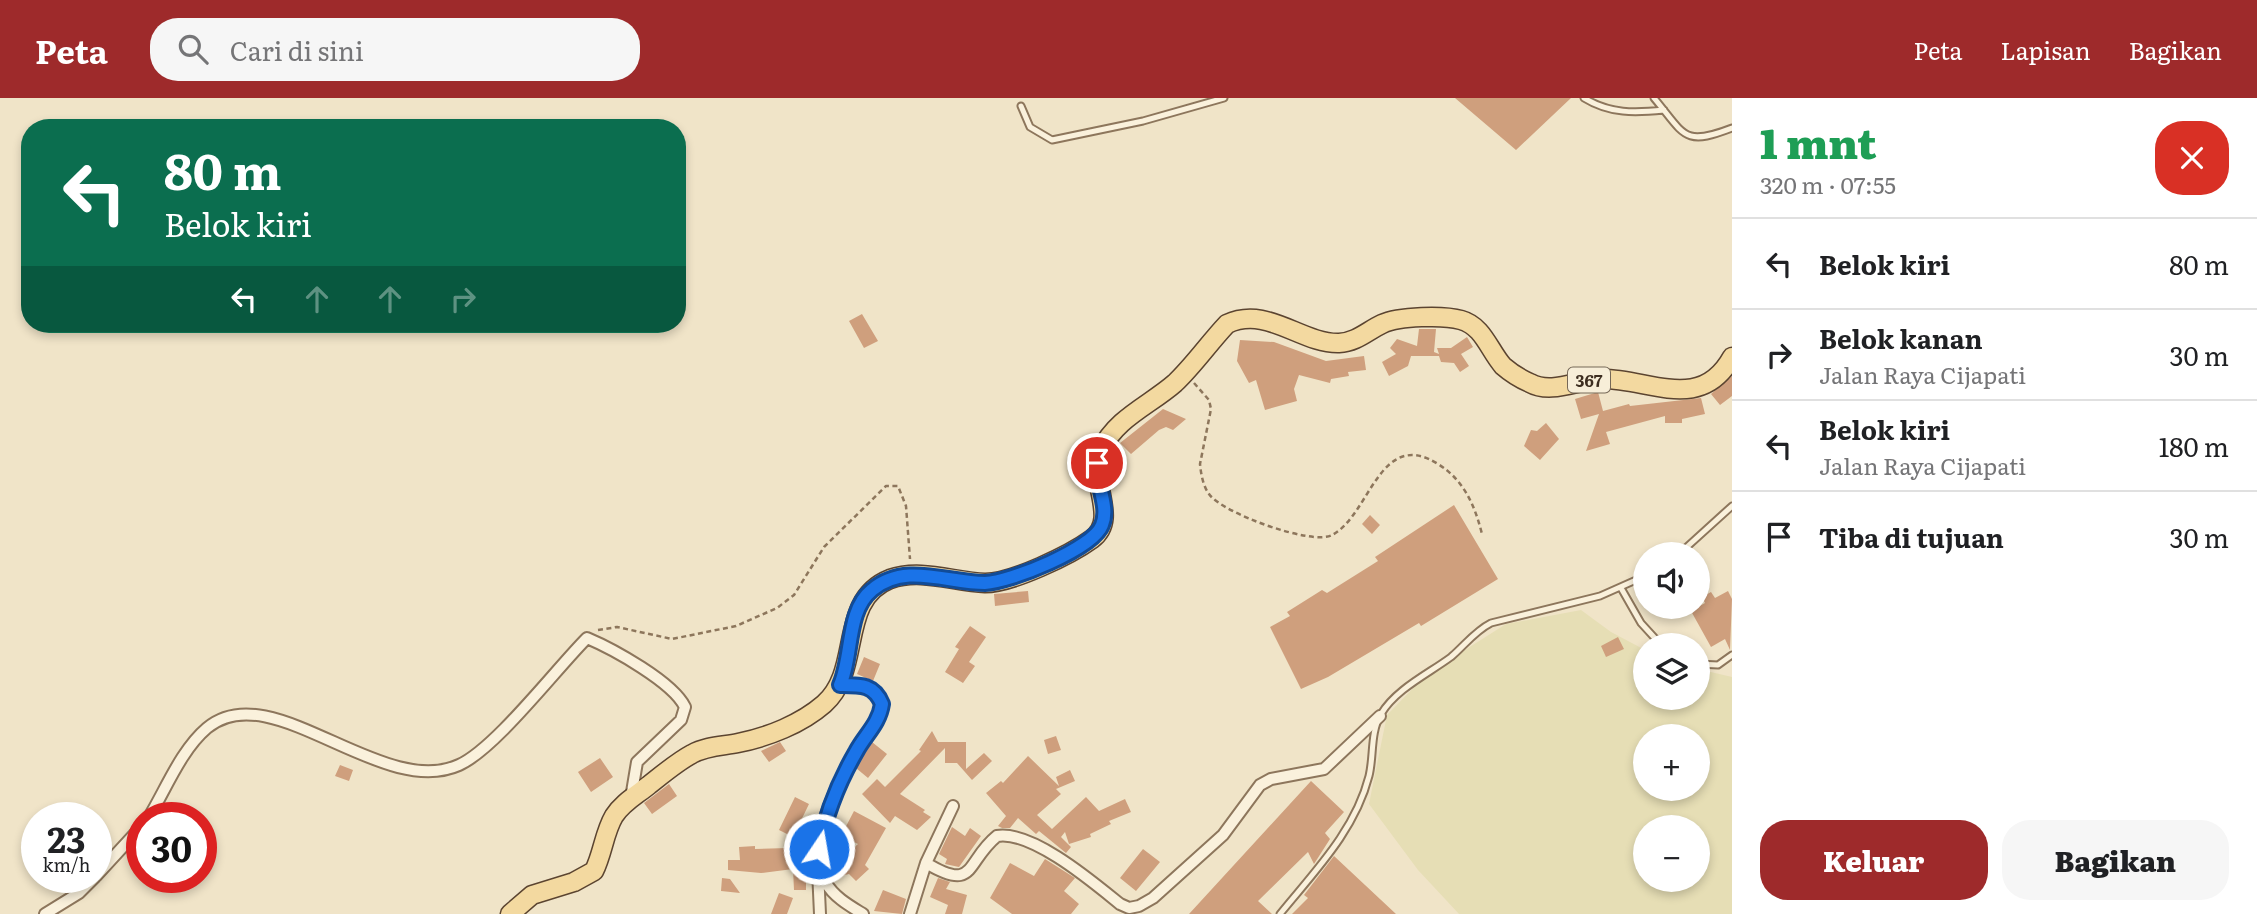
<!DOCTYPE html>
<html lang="id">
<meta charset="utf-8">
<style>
body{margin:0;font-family:Literata,serif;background:#f6f6f6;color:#202124;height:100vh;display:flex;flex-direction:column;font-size:26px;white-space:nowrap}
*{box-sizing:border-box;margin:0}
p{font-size:23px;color:#757577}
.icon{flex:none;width:38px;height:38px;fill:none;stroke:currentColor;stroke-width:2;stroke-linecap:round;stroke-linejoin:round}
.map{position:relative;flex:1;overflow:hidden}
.drawer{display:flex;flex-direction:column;background:#fff;width:525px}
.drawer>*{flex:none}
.banner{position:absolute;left:21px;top:21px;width:665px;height:214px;border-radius:28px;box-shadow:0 4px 10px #0003;background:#0b6e4f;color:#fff;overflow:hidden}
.controls{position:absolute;left:1633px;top:444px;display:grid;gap:14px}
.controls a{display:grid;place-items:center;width:77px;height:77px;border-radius:50%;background:#fff;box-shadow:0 4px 10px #0003;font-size:35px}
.speed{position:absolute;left:21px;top:704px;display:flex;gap:14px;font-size:35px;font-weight:700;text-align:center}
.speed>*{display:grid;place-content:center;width:91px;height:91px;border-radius:50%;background:#fff;box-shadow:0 4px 10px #0003;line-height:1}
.speed small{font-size:18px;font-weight:400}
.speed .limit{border:10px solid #d22;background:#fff;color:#111}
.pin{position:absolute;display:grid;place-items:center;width:60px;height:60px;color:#fff;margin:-30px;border:4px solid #fff;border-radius:50%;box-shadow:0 2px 7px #0007}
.me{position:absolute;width:77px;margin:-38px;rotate:12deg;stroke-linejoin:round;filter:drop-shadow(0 0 5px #0008)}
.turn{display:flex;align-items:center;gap:24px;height:147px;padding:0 28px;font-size:32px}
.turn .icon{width:91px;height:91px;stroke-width:2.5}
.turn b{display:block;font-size:49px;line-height:60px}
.lanes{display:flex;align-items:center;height:66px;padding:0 28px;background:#0003;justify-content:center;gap:35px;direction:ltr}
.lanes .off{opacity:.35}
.round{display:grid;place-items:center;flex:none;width:74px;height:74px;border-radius:28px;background:#f6f6f6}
.headline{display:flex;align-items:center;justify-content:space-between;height:119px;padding:0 28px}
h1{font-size:42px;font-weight:800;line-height:52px;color:#1e9e55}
.cta{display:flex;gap:14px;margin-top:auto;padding:14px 28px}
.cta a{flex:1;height:80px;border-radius:28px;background:#9e2a2b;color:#fff;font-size:28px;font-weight:800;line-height:80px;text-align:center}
.cta a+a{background:#f6f6f6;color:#202124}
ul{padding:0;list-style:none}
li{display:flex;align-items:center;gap:21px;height:91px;padding:0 28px;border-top:2px solid #e0e0e0}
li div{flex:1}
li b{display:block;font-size:26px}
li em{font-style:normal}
header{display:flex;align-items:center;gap:42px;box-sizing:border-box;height:98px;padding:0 35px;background:#9e2a2b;color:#fff}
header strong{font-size:33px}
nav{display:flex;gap:38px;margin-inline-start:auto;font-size:24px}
.search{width:490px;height:63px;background:#f6f6f6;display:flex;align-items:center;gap:18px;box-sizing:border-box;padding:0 24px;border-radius:28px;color:#757577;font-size:26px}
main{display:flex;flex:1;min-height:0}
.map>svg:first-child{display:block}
</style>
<header>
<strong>Peta</strong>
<div class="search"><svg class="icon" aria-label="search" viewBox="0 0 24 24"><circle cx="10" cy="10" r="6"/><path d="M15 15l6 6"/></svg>Cari di sini</div>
<nav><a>Peta</a><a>Lapisan</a><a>Bagikan</a></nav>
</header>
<main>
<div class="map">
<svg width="1732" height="816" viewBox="0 0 1732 816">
<rect width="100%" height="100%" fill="#f0e4c8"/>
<!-- farmland -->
<path fill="#e6deb5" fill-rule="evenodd" d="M1581,512L1611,534L1645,552V600H1698V571L1732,579V816H1459L1418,772L1369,706L1387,617L1427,576L1506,526ZM1645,639H1698V691H1645ZM1645,730H1698V782H1645Z"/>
<!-- building -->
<path fill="#cf9f7d" d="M1455,0H1571L1516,52Z
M862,216L878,243L864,250L849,223Z
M1419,231H1436L1434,254L1439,256L1437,250H1451L1467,239L1473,249L1461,256L1469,268L1460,274L1454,265L1441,264L1439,258H1411L1408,268L1389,278L1382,264L1396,256L1390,250L1397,241L1417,248Z
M1240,242L1274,244L1326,263L1364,258L1366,272L1348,274L1349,278L1331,281L1330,285L1299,277L1294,291L1297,303L1265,312L1256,282L1249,285L1237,263Z
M1732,278V298L1720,307L1711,296Z
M1598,294L1603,313L1629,306L1630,308L1701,300L1705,316L1682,321V325H1665V318L1606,334L1610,346L1586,353L1599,316L1581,321L1575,301Z
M1163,311L1186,321L1173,332L1166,329L1159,332L1131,356L1120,345Z
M1546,325L1559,341L1540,362L1524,348L1531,332L1537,333Z
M1454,407L1498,481L1421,528L1419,525L1328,579L1301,591L1270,529L1290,518L1287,514L1322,492L1327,495L1378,463L1375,459Z
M1370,417L1380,427L1372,436L1362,426Z
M1028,493L1029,504L995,508L994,496Z
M1728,493L1732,501L1730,552L1725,541L1711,549L1691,513L1705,505L1702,499L1711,494L1715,500Z
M970,528L986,539L969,564L975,568L963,585L945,574L959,551L955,549Z
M1618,539L1624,551L1606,559L1601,548Z
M864,559L880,566L873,583L857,576Z
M932,633L938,644H966V671L984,655L992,663L972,682L957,665H945V650L900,696L925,712L923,714L931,719L917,732L895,718L890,725L862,696L877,681L885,689L921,653L919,652Z
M1056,638L1061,652L1048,656L1044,642Z
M780,644L786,653L769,664L761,653Z
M872,644L887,656L868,680L856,670Z
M1028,658L1059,688L1056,679L1070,672L1075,683L1056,691L1061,696L1037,717L1052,731L1086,699L1099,713L1125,701L1131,714L1109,723L1111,726L1090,736L1091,739L1069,746L1065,734L1061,739L1071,749L1066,755L1039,733L1036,736L1018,720L1010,730H1002L998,728L1006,718L986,695L1001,683L1003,685Z
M600,660L613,679L591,694L578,674Z
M340,667L353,672L349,683L335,678Z
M1311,683L1344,714L1325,735L1330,741L1314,766L1308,754L1258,803L1272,816H1189Z
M669,686L677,698L652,716L644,705Z
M795,699L809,706L793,739L779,732Z
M854,713L886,730L865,767L869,771L856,783L849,776L832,780L828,767L837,765L858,746L841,738Z
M952,729L965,738L970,730L981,738L959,769L945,766L947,761L939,756Z
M755,748V751L788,750L786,754L806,755V792H794L793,771L761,775L728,772V762H740L739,749Z
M1143,751L1160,764L1136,793L1120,780Z
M1334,758L1396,816H1292L1308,800L1304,797Z
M1045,761L1075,780L1064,793L1079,806L1071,816H1012L990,800L1010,765L1034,778Z
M722,780L730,781L740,795L721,793Z
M938,780L950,784L946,791L967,797L962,816H945L948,807L930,799Z
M883,792L906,801L902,816L874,813Z
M779,795L793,800L787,816H771Z"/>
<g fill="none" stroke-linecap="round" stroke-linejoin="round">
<defs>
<path id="lane" d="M1584,0C1610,16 1635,15 1664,12
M1654,0C1685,37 1683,49 1732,30
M1021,8L1030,29L1052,42L1143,23L1224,0
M1678,457L1732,408
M1621,490L1641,525L1662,548
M1698,566L1718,567L1732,557
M1280,816C1314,774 1355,733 1369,678C1374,658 1370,635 1381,616C1396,591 1428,576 1451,559C1465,547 1475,533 1491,525L1600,498L1645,478"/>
<path id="street" d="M840,587C860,587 874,586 882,606C879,625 865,637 856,653C837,686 804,749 826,785C834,799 850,808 863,816
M149,719C166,691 181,652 207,630C271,576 381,702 459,667C495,651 556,571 587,540C613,551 673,584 685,609L681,622L637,664L631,700
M926,765C976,795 965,764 997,738C1032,732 1094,785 1120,806L1129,810L1139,808L1153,800L1223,737L1260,687L1271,681L1324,671L1380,618
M818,772L820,816
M96,778L142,728
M45,816L79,795L95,779
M910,816L926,765L953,708"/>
<path id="primary" d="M510,816L532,797L574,784L594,773C603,755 604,735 614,718C623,704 637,697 649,687C663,676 677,664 692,656C706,648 723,648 738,645C768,639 801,626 824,606C863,572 837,502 890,481C921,470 954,484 985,485C1012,485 1070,457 1092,441C1120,420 1087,383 1101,352C1116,320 1150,307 1175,285C1194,267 1209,245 1227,226C1267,207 1301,246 1339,245C1357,244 1367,233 1382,226C1399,218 1444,217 1461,222C1483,228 1489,252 1503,268C1511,275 1521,281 1530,285C1552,297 1579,281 1603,281C1650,281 1701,315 1732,259"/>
</defs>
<!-- lane casing -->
<use href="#lane" stroke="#8d765c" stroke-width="9"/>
<!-- street casing -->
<use href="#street" stroke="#8d765c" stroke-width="14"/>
<!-- primary casing -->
<use href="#primary" stroke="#5b4430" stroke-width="21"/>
<!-- path -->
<path stroke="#8d765c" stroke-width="2.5" stroke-dasharray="5 3.5" stroke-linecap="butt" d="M1194,285L1209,302L1211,311L1200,366C1201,376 1203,388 1209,396C1222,415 1312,448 1332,437C1370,418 1379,329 1438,366C1464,382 1475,408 1482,436
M598,532L617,529L672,541L736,528L777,510L794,497L824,449L886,388H898L906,408L910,461"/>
<!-- lane -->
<use href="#lane" stroke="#faf1dc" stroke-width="5"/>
<!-- street -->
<use href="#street" stroke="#faf1dc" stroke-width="10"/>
<!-- primary -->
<use href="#primary" stroke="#f3d9a0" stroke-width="18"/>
</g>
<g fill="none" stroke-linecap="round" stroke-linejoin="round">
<defs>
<path id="route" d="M819,751C826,715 838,685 856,654C865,637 879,626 882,606C874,586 860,587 840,587C853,558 846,513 872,492C905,464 947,485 985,485C1010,484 1093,451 1102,427C1110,408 1095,385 1097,365"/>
</defs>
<!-- route casing -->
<use href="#route" stroke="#114b97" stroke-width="18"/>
<!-- route -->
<use href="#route" stroke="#1a73e8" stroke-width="12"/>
</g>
<g text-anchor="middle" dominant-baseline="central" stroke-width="7" stroke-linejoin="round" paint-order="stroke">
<!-- shield labels -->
<rect fill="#f7eed8" stroke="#756857" stroke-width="2" x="1568" y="269.5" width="42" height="25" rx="5"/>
<g font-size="16" font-weight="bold" fill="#3d2e20">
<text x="1589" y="282">367</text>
</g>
</g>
</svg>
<div class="controls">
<a><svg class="icon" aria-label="sound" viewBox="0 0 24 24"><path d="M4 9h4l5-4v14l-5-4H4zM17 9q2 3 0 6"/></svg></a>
<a><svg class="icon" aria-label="layers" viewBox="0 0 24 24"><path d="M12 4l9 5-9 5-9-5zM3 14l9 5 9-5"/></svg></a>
<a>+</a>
<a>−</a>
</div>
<div class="speed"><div>23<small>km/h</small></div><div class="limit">30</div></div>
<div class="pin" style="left:1097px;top:365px;background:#d93025"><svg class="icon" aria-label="arrive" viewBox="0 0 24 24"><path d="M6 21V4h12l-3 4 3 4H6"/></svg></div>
<svg class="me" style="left:819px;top:751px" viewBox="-20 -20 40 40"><circle r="17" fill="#1a73e8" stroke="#fff" stroke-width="3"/><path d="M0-11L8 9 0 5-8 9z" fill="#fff"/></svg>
<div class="banner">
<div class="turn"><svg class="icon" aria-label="left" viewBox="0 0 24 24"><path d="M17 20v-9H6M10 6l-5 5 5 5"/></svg><div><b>80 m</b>Belok kiri</div></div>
<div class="lanes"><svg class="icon" aria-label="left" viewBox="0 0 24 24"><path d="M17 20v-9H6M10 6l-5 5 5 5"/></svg><svg class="icon off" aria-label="ahead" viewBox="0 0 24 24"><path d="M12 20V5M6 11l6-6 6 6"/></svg><svg class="icon off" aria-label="ahead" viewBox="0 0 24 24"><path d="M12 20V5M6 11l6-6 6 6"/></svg><svg class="icon off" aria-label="right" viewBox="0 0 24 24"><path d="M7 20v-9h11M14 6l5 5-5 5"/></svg></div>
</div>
</div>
<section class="drawer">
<div class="headline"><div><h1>1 mnt</h1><p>320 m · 07:55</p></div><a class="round" style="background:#d93025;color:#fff"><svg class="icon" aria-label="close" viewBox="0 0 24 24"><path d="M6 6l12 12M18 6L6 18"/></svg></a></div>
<ul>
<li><svg class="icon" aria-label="left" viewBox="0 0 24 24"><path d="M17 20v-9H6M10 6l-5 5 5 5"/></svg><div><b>Belok kiri</b></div><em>80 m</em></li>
<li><svg class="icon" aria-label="right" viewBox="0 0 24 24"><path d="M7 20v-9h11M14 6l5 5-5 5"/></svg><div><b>Belok kanan</b><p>Jalan Raya Cijapati</p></div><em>30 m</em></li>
<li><svg class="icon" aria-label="left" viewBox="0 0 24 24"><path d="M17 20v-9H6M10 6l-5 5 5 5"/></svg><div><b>Belok kiri</b><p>Jalan Raya Cijapati</p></div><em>180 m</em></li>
<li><svg class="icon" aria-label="arrive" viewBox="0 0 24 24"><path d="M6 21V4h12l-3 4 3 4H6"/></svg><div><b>Tiba di tujuan</b></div><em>30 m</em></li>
</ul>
<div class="cta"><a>Keluar</a><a>Bagikan</a></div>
</section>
</main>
